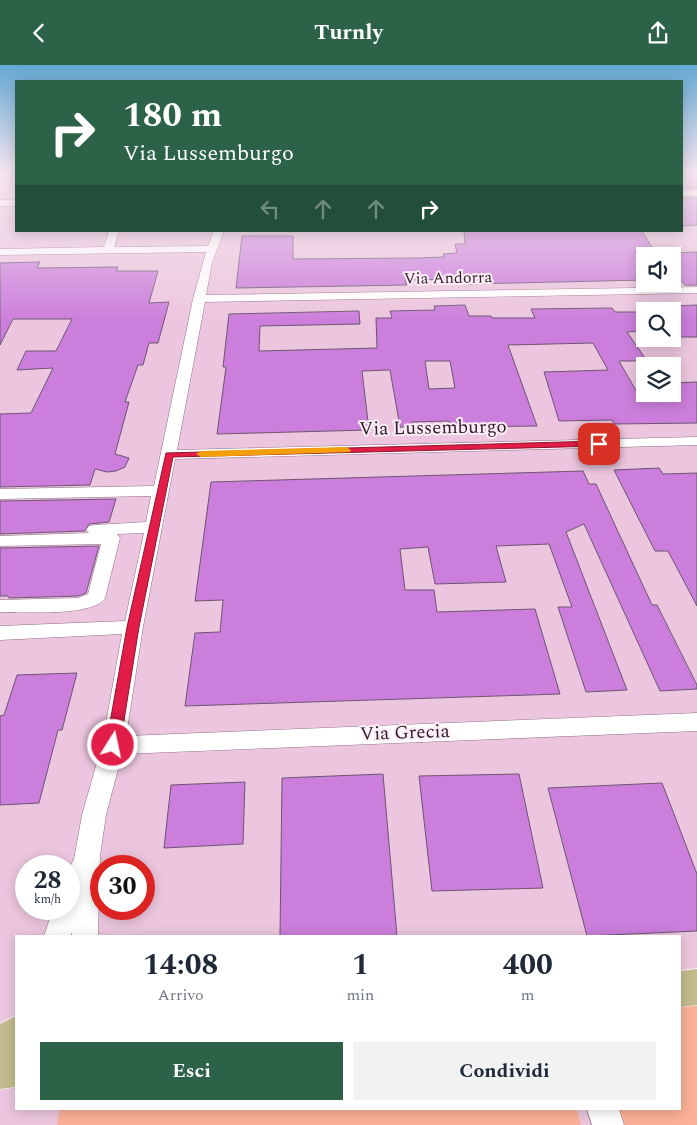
<!DOCTYPE html>
<html lang="it">
<style>
body{margin:0;font-family:Spectral,serif;background:#f2f2f3;color:#1f2937;height:100vh;display:flex;flex-direction:column;font-size:19px;white-space:nowrap}
*{box-sizing:border-box;margin:0}
p{font-size:16px;color:#747a83}
.icon{flex:none;width:28px;height:28px;fill:none;stroke:currentColor;stroke-width:2;stroke-linecap:round;stroke-linejoin:round}
.map{position:relative;flex:1;overflow:hidden}
.side{position:absolute;left:15px;top:870px;width:666px;height:175px;display:flex;flex-direction:column;background:#fff;border-radius:0px;box-shadow:0 2px 12px #0003}
.side>*{flex:none}
.top-card{position:absolute;left:15px;top:15px;width:668px;height:152px;border-radius:0px;box-shadow:0 2px 12px #0003;background:#2c6248;color:#fff;overflow:hidden}
.tools{position:absolute;left:636px;top:182px;display:grid;gap:10px}
.tools a{display:grid;place-items:center;width:45px;height:45px;border-radius:0px;background:#fff;box-shadow:0 2px 12px #0003;font-size:25px}
.speed{position:absolute;left:15px;top:790px;display:flex;gap:10px;font-size:25px;font-weight:700;text-align:center}
.speed>*{display:grid;place-content:center;width:65px;height:65px;border-radius:50%;background:#fff;box-shadow:0 2px 12px #0003;line-height:1}
.speed small{font-size:12px;font-weight:400}
.speed .limit{border:8px solid #d22;background:#fff;color:#111}
.pin{position:absolute;display:grid;place-items:center;width:42px;height:42px;color:#fff;margin:-21px;border-radius:10px;box-shadow:0 2px 8px #0006}
.me{position:absolute;width:55px;margin:-28px;rotate:10deg;stroke-linejoin:round;filter:drop-shadow(0 0 4px #0008)}
.turn{display:flex;align-items:center;gap:18px;height:105px;padding:0 25px;font-size:22px}
.turn .icon{width:65px;height:65px;stroke-width:2.5}
.turn b{display:block;font-size:35px;line-height:42px}
.lanes{display:flex;align-items:center;height:48px;padding:0 25px;background:#0003;justify-content:center;gap:25px;direction:ltr}
.lanes .off{opacity:.35}
.eta{display:flex;justify-content:space-evenly;align-items:center;height:85px;text-align:center}
.eta b{font-size:30px;font-weight:700;line-height:35px}
.primary-button{display:flex;gap:10px;margin-top:auto;padding:10px 25px}
.primary-button a{flex:1;height:58px;border-radius:0px;background:#2c6248;color:#fff;font-size:20px;font-weight:700;line-height:58px;text-align:center}
.primary-button a+a{background:#f2f2f3;color:#1f2937}
header{display:flex;justify-content:space-between;align-items:center;height:65px;padding:0 25px;background:#2c6248;color:#fff;font-size:22px;font-weight:700}
.map>svg:first-child{display:block}
</style>
<header><svg class="icon" aria-label="back" viewBox="0 0 24 24"><path d="M15 5l-7 7 7 7"/></svg>Turnly<svg class="icon" aria-label="share" viewBox="0 0 24 24"><path d="M12 15V3M7 8l5-5 5 5M5 13v7h14v-7"/></svg></header>
<div class="map">
<svg width="697" height="1060" viewBox="0 0 697 1060">
<rect width="100%" height="100%" fill="#ecc6de"/>
<!-- green -->
<path fill="#fbb197" d="M697,939V1060H621L616,1044H680V941Z
M60,1044H577L581,1060H57Z"/>
<!-- building -->
<path fill="#cb7edb" stroke="#6d5572" fill-rule="evenodd" d="M681,108H697V123H681Z
M681,133H697V160L681,161Z
M464,166H642L654,186L635,187L645,200V215L469,219L467,214L405,215L407,220L236,223L242,171H293V194L417,193L444,192L443,189L457,188L455,179H465Z
M697,187V220H685L680,215H672V188Z
M40,197L37,203L118,202L116,206H158L149,238L169,237L158,278H149L143,300H138L125,337H129L115,389L129,393L125,402L116,406L107,407L95,404L90,420L0,422V349L31,348L53,303L17,305L26,286H56L72,254H13L0,280V198Z
M465,240L469,251H491L492,253H535L531,244L612,243L615,247H645V266L627,267L647,296H619L638,329H672V318L697,317V358L614,359L612,355L559,356L544,307L608,305L593,278L508,280L537,361L451,362L449,356L412,357L413,362H400L390,305L362,306L369,365L217,369L226,302H223L229,249L359,246L360,259L260,261L259,286L377,283L376,253H392L390,246L435,245L434,241ZM425,296H450L455,323L429,324Z
M697,240V272H681L672,261V241Z
M659,403L663,409L697,408V541L668,486H655L614,405Z
M583,406L589,419H596L652,540H657L697,620V624L660,626L584,459L566,467L627,625L586,627L558,542H572L549,479L496,481L506,517L435,519L428,482L400,484L405,525H434L437,547L535,544L560,629L185,641L195,568L220,567L223,535L195,536L211,417Z
M116,434L109,457L89,459L85,466L0,469V436Z
M99,481L86,528L78,531L9,533L8,531H0V483Z
M77,608L62,665H58L39,738L0,740V651L4,650L17,610Z
M383,709L397,871H280L282,713Z
M519,709L543,823L432,826L419,711Z
M245,717L243,779L164,783L171,720Z
M662,718L697,809V866L587,871L548,723Z"/>
<g fill="none" stroke-linecap="round" stroke-linejoin="round">
<defs>
<path id="minor" d="M681,125H697V131H681Z
M0,135H16V141H0Z
M109,166H119L114,182L208,181L214,166H224L212,198L206,230L697,222V228L205,237L177,385L697,372V380L175,394L143,562L126,671L697,648V666L122,689L106,750L100,791L98,871H72V868L70,871H44L53,844H69V804L74,794L82,750L102,680L122,569L0,575V561L125,556L144,468L117,469L120,473L105,533C94,552 22,547 0,547V535L78,533L88,529L101,479L0,481V471L89,468L86,465L89,461L95,460L146,457L151,431L0,434V424L154,421L193,234L206,187L0,190V184L104,182Z
M587,1044H619L624,1060H592Z"/>
<path id="major" d="M697,904V940L680,942V906Z
M16,951V1022L0,1024V959Z"/>
</defs>
<!-- minor casing -->
<use href="#minor" stroke="#906d83" stroke-width="1"/>
<!-- major casing -->
<use href="#major" stroke="#fff" stroke-width="1"/>
<!-- minor -->
<use href="#minor" fill="#fff" fill-rule="evenodd"/>
<!-- major -->
<use href="#major" fill="#c4bc8e" fill-rule="evenodd"/>
</g>
<!-- sky -->
<linearGradient id="sky" x2="0" y2="1"><stop stop-color="#64a9d3"/><stop offset="0.42" stop-color="#f6e5f0"/><stop offset="1" stop-color="#f6e5f0" stop-opacity="0"/></linearGradient>
<rect width="697" height="257" fill="url(#sky)"/>
<!-- route -->
<path fill="#e11d48" stroke="#92132f" d="M599,376L604,379L602,381L173,392L139,562L120,680L118,684L113,686L108,684L106,680L127,562L166,388Z"/>
<!-- slow -->
<path fill="#f59e0b" d="M346,382L351,385L350,387L201,392L196,389L201,386Z"/>
<g text-anchor="middle" dominant-baseline="central" stroke-width="4" stroke-linejoin="round" paint-order="stroke">
<!-- far-street labels -->
<g font-size="16" fill="#2c1e27" stroke="#feeef8">
<text transform="translate(448 213) rotate(-1)">Via Andorra</text>
</g>
<!-- street labels -->
<g font-size="19" fill="#2c1e27" stroke="#feeef8">
<text transform="translate(433 363) rotate(-1)">Via Lussemburgo</text>
<text transform="translate(405 668) rotate(-2)">Via Grecia</text>
</g>
</g>
</svg>
<div class="tools">
<a><svg class="icon" aria-label="sound" viewBox="0 0 24 24"><path d="M4 9h4l5-4v14l-5-4H4zM17 9q2 3 0 6"/></svg></a>
<a><svg class="icon" aria-label="search" viewBox="0 0 24 24"><circle cx="10" cy="10" r="6"/><path d="M15 15l6 6"/></svg></a>
<a><svg class="icon" aria-label="layers" viewBox="0 0 24 24"><path d="M12 4l9 5-9 5-9-5zM3 14l9 5 9-5"/></svg></a>
</div>
<div class="speed"><div>28<small>km/h</small></div><div class="limit">30</div></div>
<div class="pin" style="left:599px;top:379px;background:#d93025"><svg class="icon" aria-label="arrive" viewBox="0 0 24 24"><path d="M6 21V4h12l-3 4 3 4H6"/></svg></div>
<svg class="me" style="left:113px;top:680px" viewBox="-20 -20 40 40"><circle r="17" fill="#e11d48" stroke="#fff" stroke-width="3"/><path d="M0-11L8 9 0 5-8 9z" fill="#fff"/></svg>
<div class="top-card">
<div class="turn"><svg class="icon" aria-label="right" viewBox="0 0 24 24"><path d="M7 20v-9h11M14 6l5 5-5 5"/></svg><div><b>180 m</b>Via Lussemburgo</div></div>
<div class="lanes"><svg class="icon off" aria-label="left" viewBox="0 0 24 24"><path d="M17 20v-9H6M10 6l-5 5 5 5"/></svg><svg class="icon off" aria-label="ahead" viewBox="0 0 24 24"><path d="M12 20V5M6 11l6-6 6 6"/></svg><svg class="icon off" aria-label="ahead" viewBox="0 0 24 24"><path d="M12 20V5M6 11l6-6 6 6"/></svg><svg class="icon" aria-label="right" viewBox="0 0 24 24"><path d="M7 20v-9h11M14 6l5 5-5 5"/></svg></div>
</div>
<section class="side">
<div class="eta">
<div><b>14:08</b><p>Arrivo</p></div>
<div><b>1</b><p>min</p></div>
<div><b>400</b><p>m</p></div>
</div>
<div class="primary-button"><a>Esci</a><a>Condividi</a></div>
</section>
</div>
